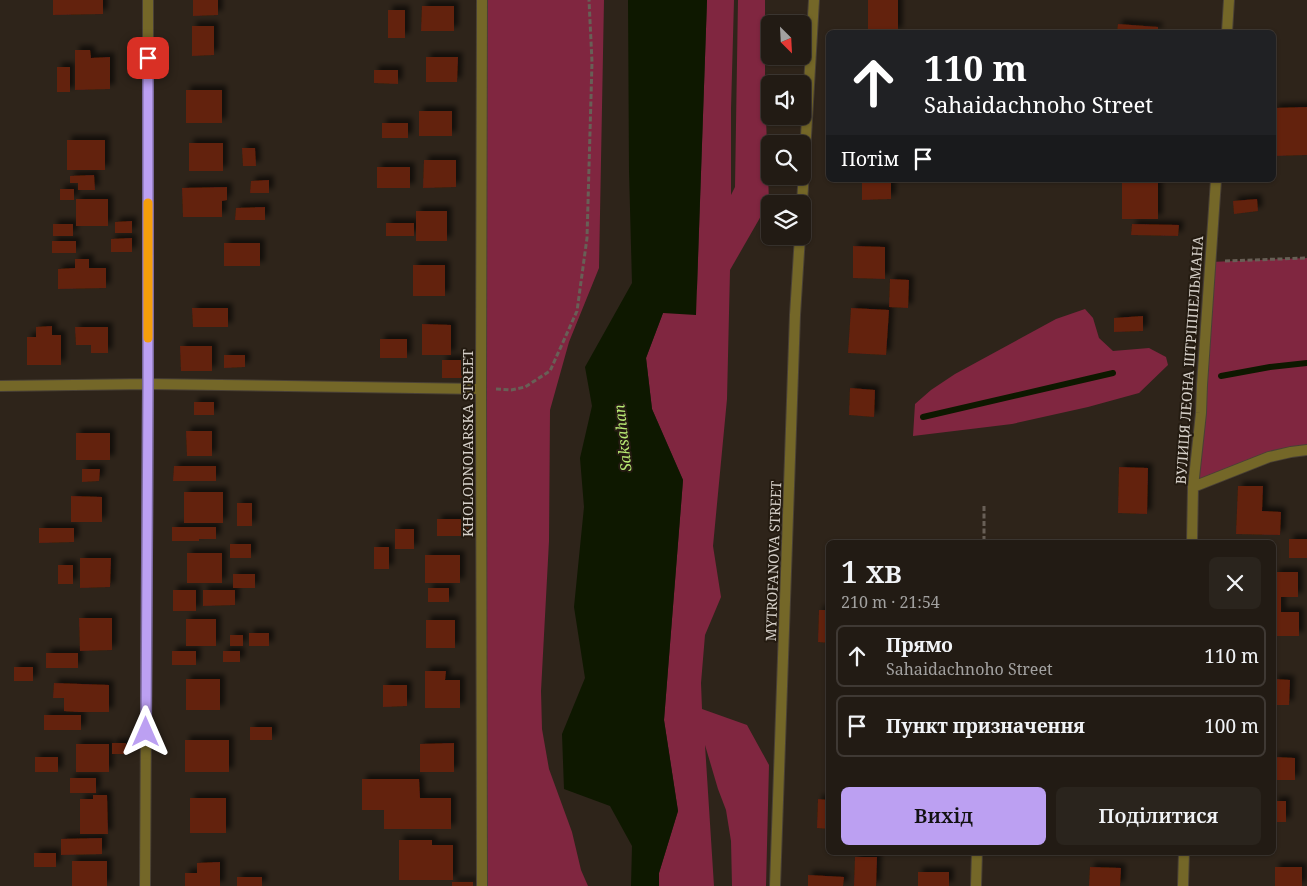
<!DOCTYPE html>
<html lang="uk">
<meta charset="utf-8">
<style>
body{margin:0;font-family:"Noto Serif",serif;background:#2a241d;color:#f1f3f6;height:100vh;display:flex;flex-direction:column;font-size:19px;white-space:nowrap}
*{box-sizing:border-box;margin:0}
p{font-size:16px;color:#a2a1a0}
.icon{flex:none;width:28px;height:28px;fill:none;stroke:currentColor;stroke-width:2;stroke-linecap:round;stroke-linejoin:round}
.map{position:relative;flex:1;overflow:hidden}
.sheet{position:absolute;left:826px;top:540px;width:450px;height:315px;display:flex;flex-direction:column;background:#221b14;border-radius:8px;box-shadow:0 1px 4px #0004,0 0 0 1px #3f3934}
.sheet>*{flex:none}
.top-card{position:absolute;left:826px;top:30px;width:450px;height:152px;border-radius:8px;box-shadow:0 1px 4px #0004,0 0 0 1px #3f3934;background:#202124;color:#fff;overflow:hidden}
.needle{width:32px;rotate:156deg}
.tools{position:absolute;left:761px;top:15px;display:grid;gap:10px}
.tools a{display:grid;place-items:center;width:50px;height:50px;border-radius:8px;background:#221b14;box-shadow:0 1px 4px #0004,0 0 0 1px #3f3934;font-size:25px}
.pin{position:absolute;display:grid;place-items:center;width:42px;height:42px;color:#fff;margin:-21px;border-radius:10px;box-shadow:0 2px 8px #0006}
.me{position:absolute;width:55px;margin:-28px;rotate:0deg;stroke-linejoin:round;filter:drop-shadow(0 0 4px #0008)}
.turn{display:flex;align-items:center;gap:18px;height:105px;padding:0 15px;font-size:22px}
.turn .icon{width:65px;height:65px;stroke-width:2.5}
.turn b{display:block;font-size:35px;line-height:42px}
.then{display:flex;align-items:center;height:48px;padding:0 15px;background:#0003;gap:10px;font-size:19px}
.round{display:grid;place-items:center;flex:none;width:52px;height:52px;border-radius:8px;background:#2a241d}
.summary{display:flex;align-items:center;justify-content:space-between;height:85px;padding:0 15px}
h1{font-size:30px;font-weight:600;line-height:38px}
.button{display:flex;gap:10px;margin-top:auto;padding:10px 15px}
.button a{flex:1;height:58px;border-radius:8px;background:#bca0f2;color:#111;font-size:20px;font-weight:600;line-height:58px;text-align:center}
.button a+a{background:#2a241d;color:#f1f3f6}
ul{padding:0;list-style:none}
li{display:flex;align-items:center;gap:15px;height:62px;margin:0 10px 8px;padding:0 5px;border:2px solid #3f3934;border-radius:8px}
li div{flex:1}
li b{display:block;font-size:19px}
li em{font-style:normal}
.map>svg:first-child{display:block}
</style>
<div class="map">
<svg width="1307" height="886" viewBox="0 0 1307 886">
<defs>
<filter id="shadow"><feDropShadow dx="4.5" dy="-4.5" stdDeviation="2.5" flood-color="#0009"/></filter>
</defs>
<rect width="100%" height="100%" fill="#2e241a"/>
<!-- green -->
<path fill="#802640" d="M482,0H604L599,268L569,342L550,410L549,541L541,691L542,729L549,769L572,832L581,870L588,886H482Z
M707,0H734L731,109V195L735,187L738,0H765V90L769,202L730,270L727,399L713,546L721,597L705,635L701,683L702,709L747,725L769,765L766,886H732L731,841L726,810L718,789L705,745L714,886H659V873L678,811L664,720L683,480L652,409L646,358L663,313L697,289Z
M1307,258V450L1291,452L1193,487L1210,262Z
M1085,309L1093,318L1099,338L1113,351L1149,348L1166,357L1168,365L1139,393L1088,407L1012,424L913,436L915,404L931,390L955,374L1056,319Z"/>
<!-- water -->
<path fill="#0e1800" d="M628,0H707L696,315L663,313L646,358L652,409L683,480L664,720L678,811L659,873V886H631L632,846L610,806L564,789L562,734L585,678L574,607L584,507L580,458L592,406L585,367L632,283L629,171Z"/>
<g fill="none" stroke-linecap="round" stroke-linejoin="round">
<!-- stream -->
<path stroke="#0e1800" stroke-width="6" d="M1221,376L1270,367L1307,363
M923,417L1113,373"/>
</g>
<!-- building -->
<path fill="#63200b" filter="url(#shadow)" d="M53,0H103V14L53,15Z
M193,0H218V15L193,16Z
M868,0H898V32H868Z
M422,6H454V31H421Z
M388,10H405V38H388Z
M1118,24L1158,27V32H1117Z
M192,26H214V55L192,56Z
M75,50H90L91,58L110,57V89L75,90Z
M426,57H458L457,82H426Z
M57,67H70V92H57Z
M374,70H398V84L374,83Z
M186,90H222V123H186Z
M1307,107V155L1274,156V108Z
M419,111H452V136H419Z
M382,123H408V138H382Z
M67,140H105V170H67Z
M189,143H223V171H189Z
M242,148H255L256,166H243Z
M424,160H456V187L423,188Z
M377,167H410V188H377Z
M94,175L95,190H78V183H70V176Z
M269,180V193H250L251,181Z
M862,180H891V199L862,200Z
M1122,183H1158V219H1122Z
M227,187V200L222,201V217H183L182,188Z
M60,189H74V200H60Z
M76,199H108V226H76Z
M1257,199L1258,211L1234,214L1233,201Z
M265,207V220H235L236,208Z
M416,211H447V241H416Z
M132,221V233H115V222Z
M386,223H414V236H386Z
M53,224H73V236H53Z
M1132,224L1179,225L1178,236L1131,235Z
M132,238V252H111V239Z
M52,241H76V253H52Z
M224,243H260V266H224Z
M853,246L885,247V279L853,278Z
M75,259H89V268H106V288L58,289V269L75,268Z
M413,265H445V296H413Z
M890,279L909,280L908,308L889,307Z
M192,308H228V327H193Z
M851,308L889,310L886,355L848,353Z
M1143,316V331L1114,332V318Z
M422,324L451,325V355H422Z
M52,326V335H61V365H27V337H36V327Z
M75,327H108V353H91V345H76Z
M380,339H407V358H380Z
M180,346H212V371H181Z
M224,355H245V367L224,368Z
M442,360H465V378H442Z
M850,388L875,390L874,417L849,415Z
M194,402H214V415H194Z
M186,431H212V456H187Z
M76,433H110V460H76Z
M174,466H216V481H173Z
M1119,467L1148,468L1147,514L1118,513Z
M82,469H100L99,481L82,482Z
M1238,486H1263L1262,511L1281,512L1280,535L1236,534Z
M184,492H223V523H184Z
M71,496L102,497V522H71Z
M237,503H252V526H237Z
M437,519H469V536H437Z
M172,527H216V539H199V541H172Z
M39,528H74V542L39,543Z
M395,529H414V549H395Z
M1289,539H1307V558H1289Z
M230,544H251V558H230Z
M374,547H389V569H374Z
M187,553H222V583H187Z
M425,555H460V583H425Z
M80,558H111L110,587L80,588Z
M58,565H73V584H58Z
M1275,572H1298V597H1281V612H1299V636H1274V577H1275Z
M233,574H255V588H233Z
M428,588H449V602H428Z
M173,590H196V611H173Z
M203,590H235V605L203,606Z
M819,610H829V643L818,642Z
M79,618H112V650L80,651Z
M186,619H216V646H186Z
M426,620H455V648H426Z
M249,633H269V646H249Z
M230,635H243V646H230Z
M172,651H196V665H172Z
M223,651H240V662H223Z
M46,653H78V668H46Z
M14,667H33V681H14Z
M425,671H446L445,680H460V708H425Z
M186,679H220V710H186Z
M1274,679L1290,680L1289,705H1274Z
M54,683L109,685V712H78L64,711V698H53Z
M383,685H407V706L383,707Z
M44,715H81V730H44Z
M250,727H272V740H250Z
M185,740H229V772H185Z
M112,743H126L127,754H112Z
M454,743V772H420V744Z
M76,744H109V772H76Z
M35,757H58V772H35Z
M1274,757L1295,758V780H1274Z
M70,778H96V793H70Z
M362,779H419L420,798H451V829H384V810H362Z
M93,795H107L108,834H80V799H93Z
M190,798H226V833H190Z
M818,799L829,800V829L817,828Z
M1274,801H1286V822H1274Z
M102,838V854L61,855V839Z
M399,840H432V845H453V880H399Z
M34,853H56V867H34Z
M855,857H877L876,886H854Z
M72,861H107V886H72Z
M220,862V886H185V873H197V863Z
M1090,867L1121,868L1120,886H1089Z
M1275,867H1302V886H1275Z
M918,872H949V886H918Z
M808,875L844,877L843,886H808Z
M237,877H262V886H237Z
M452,882H473V886H452Z"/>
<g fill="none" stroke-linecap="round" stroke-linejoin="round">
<defs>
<path id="pedestrian" d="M148,384L481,389"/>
<path id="minor" d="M1227,32L1229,0
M802,204L814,0
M0,386L148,384
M1193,487L1269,457L1291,452L1307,450
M1192,542L1193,487L1201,413L1202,385L1216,180
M145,886L148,384V0
M482,886L481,389L482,0
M775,886L795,315L800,236
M976,886L977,852
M1183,886L1184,852"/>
</defs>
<!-- pedestrian casing -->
<use href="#pedestrian" stroke="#494036" stroke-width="12"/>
<!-- minor casing -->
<use href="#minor" stroke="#494036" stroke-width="12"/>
<!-- path -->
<path stroke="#685f56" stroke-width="3" stroke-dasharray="5 2.5" stroke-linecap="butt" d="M1225,261L1307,258
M496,389L511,390L525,387L550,371L577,311L587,238L592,62L589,0
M984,506V542"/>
<!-- pedestrian -->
<use href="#pedestrian" stroke="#746728" stroke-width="10"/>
<!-- minor -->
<use href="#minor" stroke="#746728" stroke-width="10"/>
</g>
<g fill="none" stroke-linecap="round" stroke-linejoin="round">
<defs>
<path id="route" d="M146,732L148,384V58"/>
</defs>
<!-- route casing -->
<use href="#route" stroke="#7a689d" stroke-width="12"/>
<!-- route -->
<use href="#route" stroke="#bca0f2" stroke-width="9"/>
<!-- slow -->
<path stroke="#f59e0b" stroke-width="9" d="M148,203V338"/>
</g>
<g text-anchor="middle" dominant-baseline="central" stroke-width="4" stroke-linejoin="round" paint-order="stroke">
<!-- street labels -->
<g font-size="14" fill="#d7d1ca" stroke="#241b11">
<text transform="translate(1189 360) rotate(-86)">ВУЛИЦЯ ЛЕОНА ШТРІППЕЛЬМАНА</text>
<text transform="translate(467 443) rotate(-90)">KHOLODNOIARSKA STREET</text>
<text transform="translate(773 561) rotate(-88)">MYTROFANOVA STREET</text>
</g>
<!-- water labels -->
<g font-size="15" font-style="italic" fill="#b8ea73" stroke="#241b11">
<text transform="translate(622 438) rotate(-96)">Saksahan</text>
</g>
</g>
</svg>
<div class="tools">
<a><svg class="needle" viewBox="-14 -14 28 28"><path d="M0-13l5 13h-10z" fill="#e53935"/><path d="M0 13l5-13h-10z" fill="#a2a1a0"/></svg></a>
<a><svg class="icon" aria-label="sound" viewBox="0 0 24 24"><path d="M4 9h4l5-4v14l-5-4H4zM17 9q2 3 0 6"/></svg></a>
<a><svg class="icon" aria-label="search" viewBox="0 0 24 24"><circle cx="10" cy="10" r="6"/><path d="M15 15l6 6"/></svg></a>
<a><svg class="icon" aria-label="layers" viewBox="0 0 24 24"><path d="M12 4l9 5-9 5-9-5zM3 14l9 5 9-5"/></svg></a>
</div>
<div class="pin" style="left:148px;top:58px;background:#d93025"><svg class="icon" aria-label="arrive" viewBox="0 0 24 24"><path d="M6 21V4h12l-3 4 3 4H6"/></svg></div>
<svg class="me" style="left:146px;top:732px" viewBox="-20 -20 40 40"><path d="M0-17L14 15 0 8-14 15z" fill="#bca0f2" stroke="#fff" stroke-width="4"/></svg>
<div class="top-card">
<div class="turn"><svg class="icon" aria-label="ahead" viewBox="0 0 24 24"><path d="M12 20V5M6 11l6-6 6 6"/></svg><div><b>110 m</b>Sahaidachnoho Street</div></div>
<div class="then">Потім<svg class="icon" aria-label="arrive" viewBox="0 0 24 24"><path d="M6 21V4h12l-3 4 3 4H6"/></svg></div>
</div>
<section class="sheet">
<div class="summary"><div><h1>1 хв</h1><p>210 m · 21:54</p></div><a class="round"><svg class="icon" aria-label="close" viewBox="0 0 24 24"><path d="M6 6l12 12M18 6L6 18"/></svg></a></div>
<ul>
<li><svg class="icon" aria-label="ahead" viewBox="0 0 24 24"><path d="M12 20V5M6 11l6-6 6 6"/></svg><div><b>Прямо</b><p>Sahaidachnoho Street</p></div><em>110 m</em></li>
<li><svg class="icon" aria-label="arrive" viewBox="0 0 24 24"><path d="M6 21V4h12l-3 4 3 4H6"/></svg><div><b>Пункт призначення</b></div><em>100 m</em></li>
</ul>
<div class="button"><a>Вихід</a><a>Поділитися</a></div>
</section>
</div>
